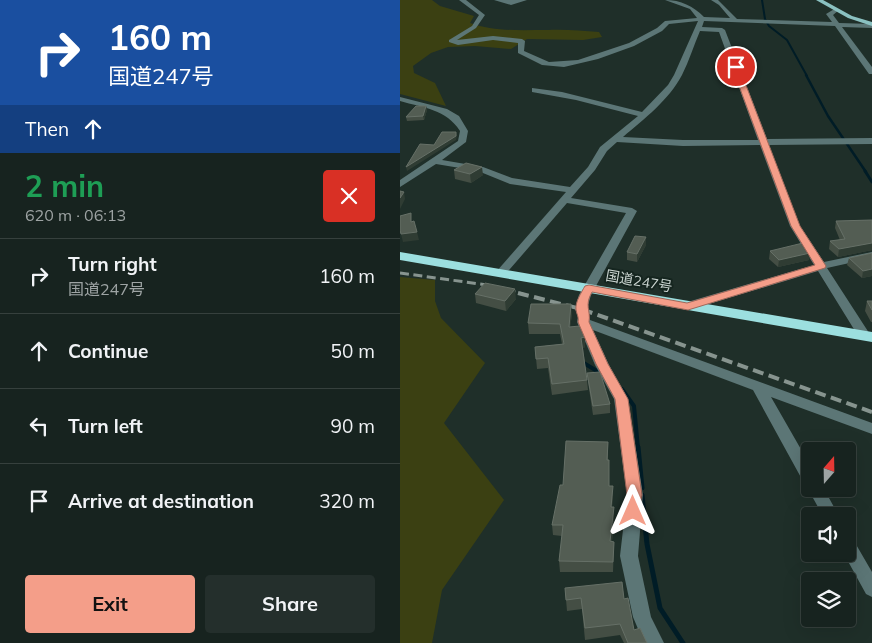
<!DOCTYPE html>
<meta charset="utf-8">
<style>
body{margin:0;font-family:Mulish,"Noto Sans JP",sans-serif;background:#242f2c;color:#f1f3f6;height:100vh;display:flex;flex-direction:column;font-size:19px;white-space:nowrap}
*{box-sizing:border-box;margin:0}
p{font-size:16px;color:#9ea4a4}
.icon{flex:none;width:28px;height:28px;fill:none;stroke:currentColor;stroke-width:2;stroke-linecap:round;stroke-linejoin:round}
.map{position:relative;flex:1;overflow:hidden}
.panel{display:flex;flex-direction:column;background:#17231f;width:400px}
.panel>*{flex:none}
.top-card{background:#1a4fa0;color:#fff;overflow:hidden}
.needle{width:32px;rotate:20deg}
.buttons{position:absolute;left:401px;top:442px;display:grid;gap:10px}
.buttons a{display:grid;place-items:center;width:55px;height:55px;border-radius:5px;background:#17231f;box-shadow:0 5px 20px #0002,0 0 0 1px #36403d;font-size:25px}
.pin{position:absolute;display:grid;place-items:center;width:42px;height:42px;color:#fff;margin:-21px;border:2px solid #fff;border-radius:50%;box-shadow:0 1px 5px #0007}
.me{position:absolute;width:55px;margin:-28px;rotate:0deg;stroke-linejoin:round;filter:drop-shadow(0 0 4px #0008)}
.turn{display:flex;align-items:center;gap:18px;height:105px;padding:0 25px;font-size:22px}
.turn .icon{width:65px;height:65px;stroke-width:2.5}
.turn b{display:block;font-size:35px;line-height:42px}
.then{display:flex;align-items:center;height:48px;padding:0 25px;background:#0003;gap:10px;font-size:19px}
.round{display:grid;place-items:center;flex:none;width:52px;height:52px;border-radius:5px;background:#242f2c}
.summary{display:flex;align-items:center;justify-content:space-between;height:85px;padding:0 25px}
h1{font-size:30px;font-weight:700;line-height:38px;color:#1e9e55}
.cta{display:flex;gap:10px;margin-top:auto;padding:10px 25px}
.cta a{flex:1;height:58px;border-radius:5px;background:#f49e89;color:#111;font-size:20px;font-weight:700;line-height:58px;text-align:center}
.cta a+a{background:#242f2c;color:#f1f3f6}
ul{padding:0;list-style:none}
li{display:flex;align-items:center;gap:15px;height:75px;padding:0 25px;border-top:1px solid #36403d}
li div{flex:1}
li b{display:block;font-size:19px}
li em{font-style:normal}
main{display:flex;flex:1;min-height:0}
.map>svg:first-child{display:block}
</style>
<main>
<section class="panel">
<div class="top-card">
<div class="turn"><svg class="icon" aria-label="right" viewBox="0 0 24 24"><path d="M7 20v-9h11M14 6l5 5-5 5"/></svg><div><b>160 m</b>国道247号</div></div>
<div class="then">Then<svg class="icon" aria-label="ahead" viewBox="0 0 24 24"><path d="M12 20V5M6 11l6-6 6 6"/></svg></div>
</div>
<div class="summary"><div><h1>2 min</h1><p>620 m · 06:13</p></div><a class="round" style="background:#d93025;color:#fff"><svg class="icon" aria-label="close" viewBox="0 0 24 24"><path d="M6 6l12 12M18 6L6 18"/></svg></a></div>
<ul>
<li><svg class="icon" aria-label="right" viewBox="0 0 24 24"><path d="M7 20v-9h11M14 6l5 5-5 5"/></svg><div><b>Turn right</b><p>国道247号</p></div><em>160 m</em></li>
<li><svg class="icon" aria-label="ahead" viewBox="0 0 24 24"><path d="M12 20V5M6 11l6-6 6 6"/></svg><div><b>Continue</b></div><em>50 m</em></li>
<li><svg class="icon" aria-label="left" viewBox="0 0 24 24"><path d="M17 20v-9H6M10 6l-5 5 5 5"/></svg><div><b>Turn left</b></div><em>90 m</em></li>
<li><svg class="icon" aria-label="arrive" viewBox="0 0 24 24"><path d="M6 21V4h12l-3 4 3 4H6"/></svg><div><b>Arrive at destination</b></div><em>320 m</em></li>
</ul>
<div class="cta"><a>Exit</a><a>Share</a></div>
</section>
<div class="map">
<svg width="472" height="643" viewBox="0 0 472 643">
<rect width="100%" height="100%" fill="#1f2f29"/>
<!-- green -->
<path fill="#3b4012" d="M0,0H32L40,6L74,16L70,23C95,32 122,30 148,30C165,29 182,31 199,32L202,37L183,40L127,39L111,49L75,46L48,47L31,53L13,66L14,73L35,83L46,106L0,94Z
M0,277L35,280V301L41,318L85,363L44,423L104,500L42,590L32,643H0Z"/>
<g fill="none" stroke-linecap="round" stroke-linejoin="round">
<!-- stream-far4 -->
<path stroke="#001c26" stroke-width="2" d="M362,0L365,19L369,26L387,40L407,76"/>
<!-- stream-far3 -->
<path stroke="#001c26" stroke-width="2.5" d="M406,75L428,116L466,172"/>
<!-- stream-far2 -->
<path stroke="#001c26" stroke-width="3" d="M465,171L472,182"/>
<!-- stream-far1 -->
<path stroke="#001c26" stroke-width="4" d="M182,362L202,374
M222,389L234,406L238,448"/>
<!-- stream -->
<path stroke="#001c26" stroke-width="5" d="M238,447L242,488
M242,495L247,544L260,608L283,643"/>
<!-- minor -->
<path fill="#5c7676" fill-rule="evenodd" d="M59,0H66L85,15L76,28L57,40L93,36L122,39L125,41L124,51L149,62L178,60L229,43L257,28L265,21L297,18L290,9L265,0C281,0 293,6 304,17L330,18L319,5L311,0H318L337,19L432,22L426,14L436,8L439,10L433,15L439,23L472,24V28L442,27L472,67V74H469L435,26L304,21L302,27L322,28L325,30L367,139L472,138V144L369,145L400,226L424,262L472,252V258L427,268L471,336L470,339H460L418,271L292,309L288,310L282,306L284,303L414,265L390,226L360,145L283,146L217,142L207,151L195,170L171,198L232,208L237,211L191,295L187,309L190,320L472,423V434L371,397L410,465V485L404,483L353,390L193,330L209,365L228,399L243,495L238,556L251,617L264,643H244L233,617L220,556L227,495L214,399L195,365L177,322L178,317L175,309L179,295L226,213L167,203L104,276H96L94,274L96,272L166,192L110,184L78,171L36,164L0,187V180L58,141L60,131C46,109 24,108 0,101V97L47,109L59,116L68,131L66,142L42,160L83,167L112,178L170,187L188,167L200,147L238,116L176,100L132,92V88L162,92L242,112L268,85L274,75L298,21L269,24L262,31L234,46L198,59L164,67L142,65L118,53V43L93,40L58,45L49,42V40L72,26L79,15ZM300,31L319,32L358,140H283L223,137C244,119 269,100 282,75C289,61 294,45 300,31Z
M94,0H127L111,5Z
M410,485V489H424L439,516H423L408,489Z
M448,539L454,541L472,572V597L466,594L444,554H448Z"/>
<!-- major -->
<path fill="#8ac1c1" fill-rule="evenodd" d="M416,0H423L452,16L472,22V26L448,18Z"/>
<!-- highway -->
<path fill="#9cdfdf" fill-rule="evenodd" d="M0,252L472,332V342L0,260Z"/>
<!-- rail-far1 -->
<path stroke="#87948f" stroke-width="3" stroke-dasharray="9 4.5" stroke-linecap="butt" d="M0,273L87,285L123,294"/>
<!-- rail -->
<path stroke="#87948f" stroke-width="4" stroke-dasharray="11 5.5" stroke-linecap="butt" d="M118,293L181,309L472,412"/>
</g>
<!-- wall -->
<path fill="#444e44" d="M26,106L27,110L24,120L7,121L6,117Z
M54,170L83,175L71,183L55,179Z
M472,220V250L438,257L429,249L430,241L440,240L435,228L436,221Z
M246,245L237,262L227,260V252Z
M370,251L410,253L409,260L378,267L369,259Z
M472,253V276L462,278L447,265L449,258Z
M75,294L116,299L106,311L76,303Z
M467,301H472V322H471L465,311Z
M172,314L170,327L185,337V347L183,348L187,380L188,390L152,395L148,368L137,369L135,347L162,344L160,334H129L128,323Z
M187,373L210,404V413L193,415L188,382Z
M208,442V460H209V486L213,496L212,507H214V517L212,541L214,542L213,572H160L159,561L162,536L153,535L152,525L163,485Z
M165,588L224,599L234,630L247,643H224L220,635L185,640L182,609L167,611Z"/>
<!-- shaded-wall -->
<path fill="#2f3c33" d="M26,106L27,110L24,120L23,116Z
M56,132L57,136L56,140L7,171L6,167Z
M82,167L83,175L71,183L70,174Z
M4,192L5,199L0,209V198Z
M17,232L19,240L3,242L1,234Z
M246,237V245L237,262V254Z
M472,243V250L438,257L439,249Z
M410,253L409,260L378,267L379,260Z
M472,269V276L462,278L463,271Z
M115,289L116,299L106,311L105,301Z
M171,304L172,314L169,337V327Z
M185,337V347L182,349L181,338Z
M213,486V496L211,517V507Z
M214,507V517L211,552L210,541Z"/>
<!-- building -->
<path fill="#535d53" stroke="#667067" d="M16,106H26L23,116L6,117Z
M42,132H56V136L6,167L20,144L34,145Z
M66,163L82,167L70,174L54,170Z
M0,191L4,192L0,198Z
M11,213V222L14,221L17,232L1,234L0,230V216Z
M472,220V243L439,249L430,241L445,239L436,221Z
M235,236L246,237L237,254L227,252Z
M403,243L410,253L379,260L370,251Z
M472,253V269L463,271L449,258Z
M85,283L115,289L105,301L75,294Z
M467,301H472V310Z
M131,304H171L169,327L180,326L185,337L181,338L187,380L152,384L148,358L136,359L135,347L164,344L160,324L128,323Z
M200,372L210,404L193,406L187,373Z
M166,441L208,442L207,460H209V486H213L211,507H214L210,541L214,542L213,562L159,561L163,525H152L160,485H163Z
M222,582L224,599L228,598L234,630L240,628L247,643H228L220,624L185,628L181,598L166,600L165,588Z"/>
<!-- route -->
<path fill="#f49e89" stroke="#9f6759" d="M336,65L339,67L400,226L426,266L425,268L288,310L192,292C184,306 191,310 189,322L208,364L228,399L242,495L238,515L233,516L228,515L226,511L227,495L215,399L196,364L178,322C179,317 177,315 176,310C175,302 181,293 185,286L189,285L287,303L415,265L391,226L332,67Z"/>
<g text-anchor="middle" dominant-baseline="central" stroke-width="4" stroke-linejoin="round" paint-order="stroke">
<!-- street labels -->
<g font-size="14" fill="#cbd5d1" stroke="#15251f">
<text transform="translate(239 281) rotate(10)">国道247号</text>
</g>
</g>
</svg>
<div class="buttons">
<a><svg class="needle" viewBox="-14 -14 28 28"><path d="M0-13l5 13h-10z" fill="#e53935"/><path d="M0 13l5-13h-10z" fill="#9ea4a4"/></svg></a>
<a><svg class="icon" aria-label="sound" viewBox="0 0 24 24"><path d="M4 9h4l5-4v14l-5-4H4zM17 9q2 3 0 6"/></svg></a>
<a><svg class="icon" aria-label="layers" viewBox="0 0 24 24"><path d="M12 4l9 5-9 5-9-5zM3 14l9 5 9-5"/></svg></a>
</div>
<div class="pin" style="left:336px;top:67px;background:#d93025"><svg class="icon" aria-label="arrive" viewBox="0 0 24 24"><path d="M6 21V4h12l-3 4 3 4H6"/></svg></div>
<svg class="me" style="left:233px;top:511px" viewBox="-20 -20 40 40"><path d="M0-17L14 15 0 8-14 15z" fill="#f49e89" stroke="#fff" stroke-width="4"/></svg>
</div>
</main>
